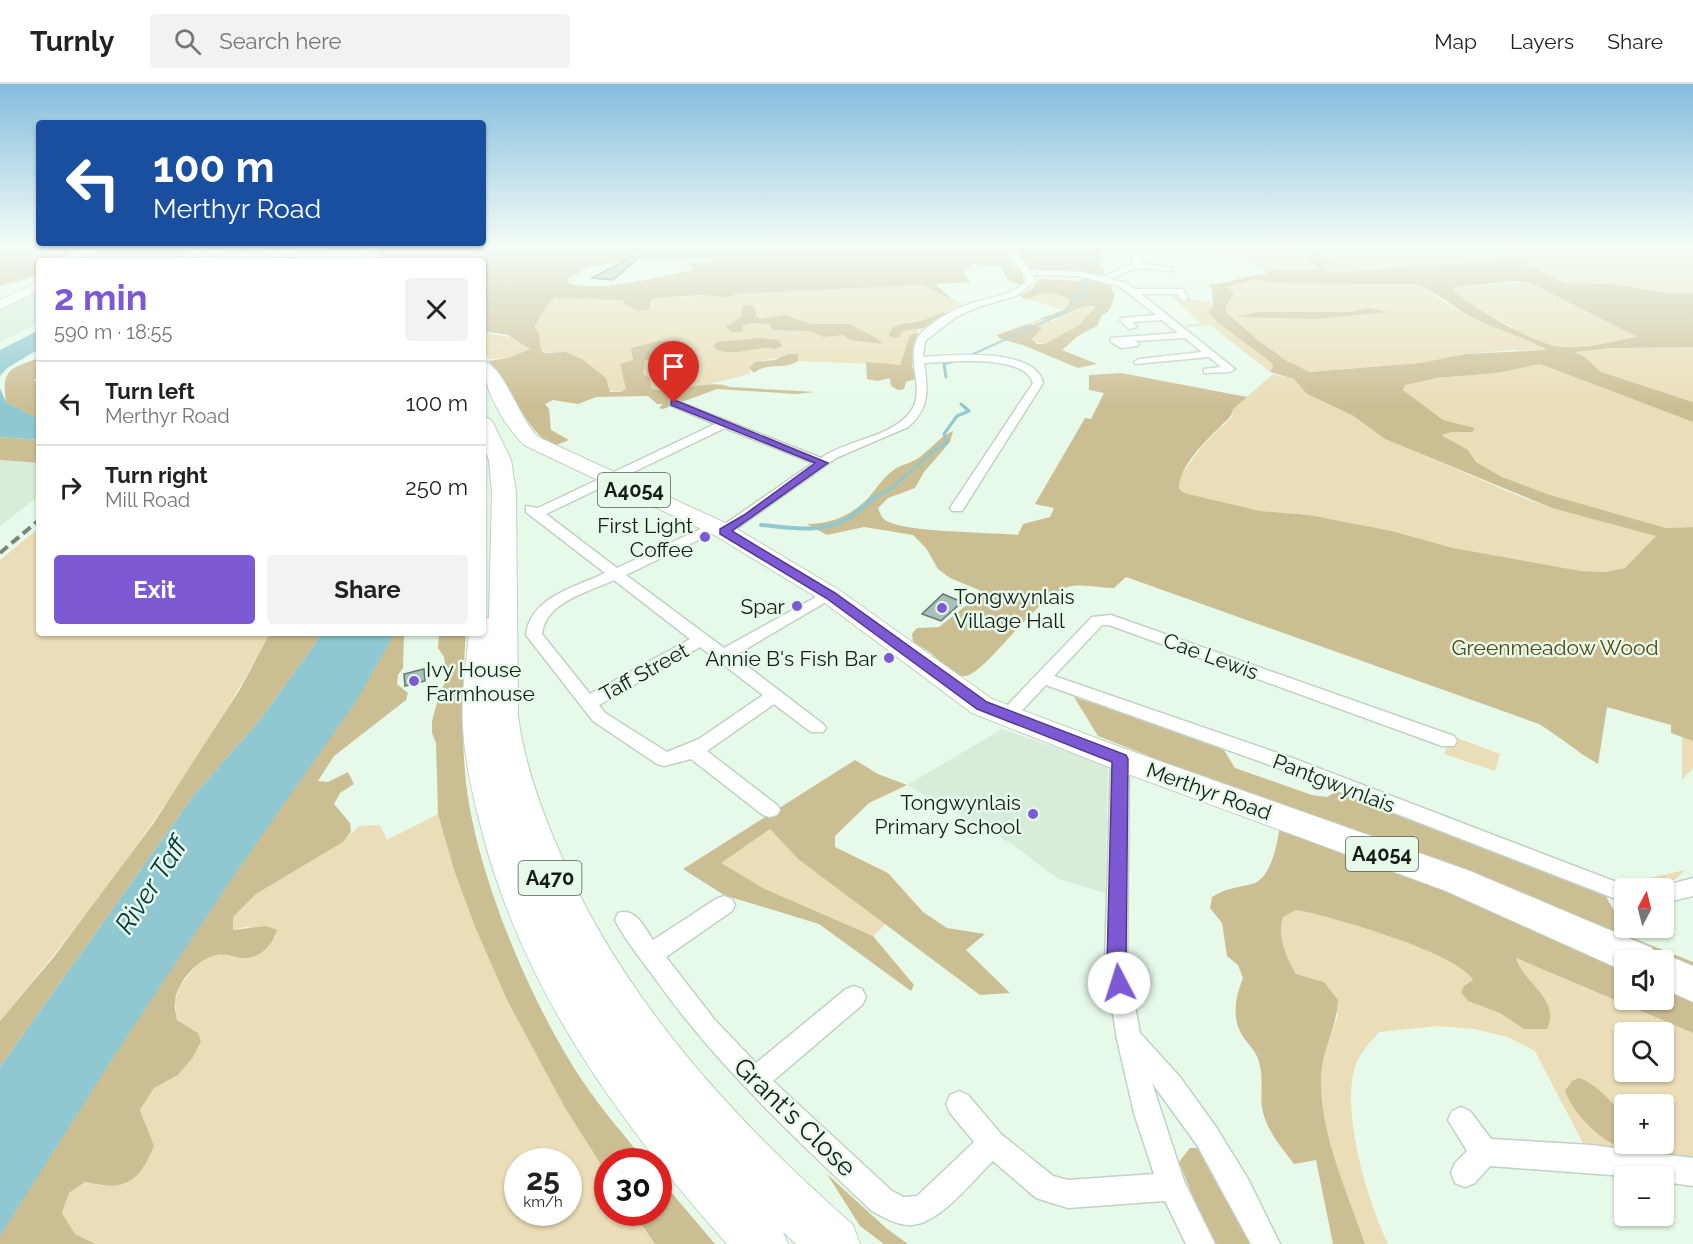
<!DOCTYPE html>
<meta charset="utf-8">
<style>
body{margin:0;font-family:Raleway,sans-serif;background:#f2f2f2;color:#222;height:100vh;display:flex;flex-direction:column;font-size:22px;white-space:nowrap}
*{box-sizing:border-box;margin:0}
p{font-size:20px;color:#767676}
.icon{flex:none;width:33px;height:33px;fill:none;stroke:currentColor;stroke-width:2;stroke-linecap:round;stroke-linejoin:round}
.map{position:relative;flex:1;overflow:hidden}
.details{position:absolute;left:36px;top:174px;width:450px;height:378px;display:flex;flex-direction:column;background:#fff;border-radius:6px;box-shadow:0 2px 4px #0004}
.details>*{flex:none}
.hud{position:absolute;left:36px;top:36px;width:450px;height:126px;border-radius:6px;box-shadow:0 2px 4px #0004;background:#1a4fa0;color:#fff;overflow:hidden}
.needle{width:39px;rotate:7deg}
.fabs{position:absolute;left:1614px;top:794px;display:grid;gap:12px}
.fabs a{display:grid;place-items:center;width:60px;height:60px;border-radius:6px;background:#fff;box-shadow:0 2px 4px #0004;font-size:30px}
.speed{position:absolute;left:504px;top:1064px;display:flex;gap:12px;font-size:30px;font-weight:700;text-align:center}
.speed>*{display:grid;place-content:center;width:78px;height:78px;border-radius:50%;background:#fff;box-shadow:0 2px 4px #0004;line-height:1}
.speed small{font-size:15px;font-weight:400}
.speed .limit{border:9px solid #d22;background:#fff;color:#111}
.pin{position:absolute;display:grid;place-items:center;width:51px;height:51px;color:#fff;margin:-62px -26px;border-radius:50% 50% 50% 0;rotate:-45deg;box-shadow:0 0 6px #0007}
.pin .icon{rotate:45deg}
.me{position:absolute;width:66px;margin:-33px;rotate:355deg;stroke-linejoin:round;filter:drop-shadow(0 0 4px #0008)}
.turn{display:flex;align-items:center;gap:21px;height:126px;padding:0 18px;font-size:27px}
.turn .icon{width:78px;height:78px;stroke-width:2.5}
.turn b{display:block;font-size:42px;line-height:51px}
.round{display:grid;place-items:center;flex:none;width:63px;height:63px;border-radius:6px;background:#f2f2f2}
.headline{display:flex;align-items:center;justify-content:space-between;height:102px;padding:0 18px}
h1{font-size:36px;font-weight:700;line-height:45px;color:#7d5ad4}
.button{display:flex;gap:12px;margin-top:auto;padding:12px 18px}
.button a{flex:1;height:69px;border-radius:6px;background:#7d5ad4;color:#fff;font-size:24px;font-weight:700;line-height:69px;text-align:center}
.button a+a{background:#f2f2f2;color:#222}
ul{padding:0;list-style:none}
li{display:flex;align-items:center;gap:18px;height:84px;padding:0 18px;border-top:2px solid #e0e0e0}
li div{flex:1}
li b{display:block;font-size:22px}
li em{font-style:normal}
header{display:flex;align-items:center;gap:36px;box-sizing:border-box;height:84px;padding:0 30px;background:#fff;border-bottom:2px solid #e0e0e0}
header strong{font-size:28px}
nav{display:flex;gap:33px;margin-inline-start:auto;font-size:21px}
.search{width:420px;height:54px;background:#f2f2f2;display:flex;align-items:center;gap:15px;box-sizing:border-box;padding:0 21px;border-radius:6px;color:#767676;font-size:22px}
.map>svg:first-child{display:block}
</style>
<header>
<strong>Turnly</strong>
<div class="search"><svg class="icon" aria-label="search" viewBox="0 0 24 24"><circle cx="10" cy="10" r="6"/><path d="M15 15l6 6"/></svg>Search here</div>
<nav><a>Map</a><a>Layers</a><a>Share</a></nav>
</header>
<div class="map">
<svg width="1693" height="1160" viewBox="0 0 1693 1160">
<rect width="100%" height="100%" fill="#e7faea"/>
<!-- built -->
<path fill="#d6eed9" d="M98,161H211L172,177L77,175L84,174Z
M39,206V239L0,258V225L12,217Z
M0,376L39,379V412L0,442Z
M1002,645L1108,682L1105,809L1058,795L1010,759L907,701Z"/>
<!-- green -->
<path fill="#eaddb7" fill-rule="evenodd" d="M1158,161H1693V209H1667L1612,200L1565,199L1544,190L1539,185L1514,180L1537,176L1527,174L1336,189L1294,184L1263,185L1252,179L1255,177L1240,172L1165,165Z
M1257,195L1269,198L1416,200C1430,205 1437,214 1449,221C1470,234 1493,239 1517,245L1480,227L1452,206L1455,203L1528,198L1655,260L1693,263V318L1601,288L1586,274L1574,268L1511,266L1464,270L1420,279L1310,288L1287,277L1259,257L1227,229L1226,222L1231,217L1226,203Z
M923,201L930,202L963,221L919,237L898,239L889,247L918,245L917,249L911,251L900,281L798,277L799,273C784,272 770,275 755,278L749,284L751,289L742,292L680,307L652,305L649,294L643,290L645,276C657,272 667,276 680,271L665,269L664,268L672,264L659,257L632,264L633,276L620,281L627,305L621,308L610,307C597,291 586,273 564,269C556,267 548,270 541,266L539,249L534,243C539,230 547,216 562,213L625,216V221L637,227L652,223L651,216L655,214Z
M1166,207H1171L1181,214L1210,218L1213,223L1208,228L1217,238L1272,279L1274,281L1270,288L1210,241L1188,243L1185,241L1201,239Z
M1041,208C1051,208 1067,210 1071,219L1064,226L1027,215Z
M1086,222L1095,224L1079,241L1045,260L1033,258L1032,255L1041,244L1028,240L1039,235L1053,237Z
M483,247C498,254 520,250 530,265L508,274L490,275L483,270Z
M1540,280L1693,338V443L1666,444L1547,410L1502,393L1476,378L1468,366L1440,351L1452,348H1472L1475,344L1443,336L1403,307L1404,301L1437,294L1497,289Z
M1273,290L1294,295L1307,310L1352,331L1385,355L1526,415L1552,424L1657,451L1625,484L1605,488L1581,487L1453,464L1392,447L1309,431L1260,427L1183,409L1179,405L1178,395L1203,361L1232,333L1233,325Z
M39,444V549H270C195,688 101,816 0,937V476Z
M1452,652L1500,670L1495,687L1444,670Z
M1682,653L1693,657V684L1682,696Z
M438,730L454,786L508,918L565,1024L607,1090L608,1128H633L655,1160H95L75,1150L62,1129L69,1109L85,1098L104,1102L147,1043L140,1026L154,1004L178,991L193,973L198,949L177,936L175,917L179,903L200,878L216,870L243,874L249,842L233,846V833L256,810L343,758L359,742L380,741L387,756ZM518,1077H568V1128H518Z
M770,745L798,775L887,839L873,852L765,805L720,779Z
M1685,786C1672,802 1654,805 1634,803L1631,798Z
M1296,826C1331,832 1458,869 1474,896L1464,902L1468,917L1500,929L1524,945L1540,909L1522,890L1515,874L1693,949V1078L1585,1063L1535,967L1508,953L1475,945L1438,942L1379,948C1369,959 1358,971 1354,986C1342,1032 1368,1118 1388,1160H1365C1349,1115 1318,1041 1321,994C1322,973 1331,952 1338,931L1324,898L1296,890C1286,873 1277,853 1283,833ZM1624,948H1664V987H1624ZM1624,1020H1664V1059H1624Z"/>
<!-- forest -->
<path fill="#ccbe93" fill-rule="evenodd" d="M0,161H81L57,177H39V189C33,194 9,199 0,202Z
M388,161H1105L1101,173L1106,175L1099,182L1103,185L1105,191L1025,185L1012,169H1006L1012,181L1022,187L1024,197L1021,201L1008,197L1001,182L971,180L964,190L971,198L935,200L953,216L923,201L736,210L728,213L701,211L655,214L651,216L650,226L637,227L624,220L625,216L555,214L547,221L534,243L539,249L541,266L545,269L565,268L582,275L606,294L610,308H621L626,305L620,280L633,276L631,264L659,257H677L679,260L664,268L681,274L645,276L643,290L649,294L652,305C678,311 706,294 730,303L815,308L797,310L717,305L663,325L659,324L663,320H657L648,312L596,313L578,320L553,316L545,320L549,325L551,346L569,356L554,362C523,346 513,301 488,277L508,274L530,265L508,251L483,247V177H383L380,168ZM728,174L689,180L693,186C653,193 609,208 569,200L568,195L588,183L632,176Z
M1312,161L1322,162V171L1331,178L1322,182L1324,186L1332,189L1527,174L1537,176L1517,181L1539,185L1544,190L1565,199L1612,200L1667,209H1693V263L1610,264L1575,268L1586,274L1601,288L1693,318V338L1540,280L1497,289L1437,294L1405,301L1403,306L1443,336L1475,344L1472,348H1452L1441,351L1468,366L1476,378L1502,393L1547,410L1666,444L1693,443V657L1671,649V641L1607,623L1598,680C1577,668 1559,652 1539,640L1126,493L1114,504C1099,504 1082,499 1068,503C1036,512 985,591 965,592C951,593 944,582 935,573C930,567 920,563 913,558L912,550L917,544L939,543L978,512L979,506L950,494L938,485L926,464L913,451L864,443L827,451L807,440C832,440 852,431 869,413C878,403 882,394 895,385C903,380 912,379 920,373C932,364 939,353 953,347L950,358L924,388L915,404L888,414L878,424C880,429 881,433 885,436C905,449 990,448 1018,451L1023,440L1050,433L1054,424L1035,420L1085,334L1091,335L1104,309L1089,306V291L1121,289L1247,313L1233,325C1232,334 1226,336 1220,343C1205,357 1178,384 1179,405L1184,409L1260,427L1309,431L1392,447L1453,464L1581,487L1605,488L1625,484L1656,452L1552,424L1385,355L1352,331L1307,310L1294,295L1270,288L1273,282L1272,279L1217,238L1208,228L1213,223L1212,204L1208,201C1229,200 1246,190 1268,190L1263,185L1321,186L1308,176L1312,170ZM1257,195L1269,199L1416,200C1436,207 1452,223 1472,233C1497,246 1524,253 1548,266L1465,270L1420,279L1310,288L1287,277L1259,257L1227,229L1226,222L1234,210L1227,203ZM1515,197L1528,198L1638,253C1612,257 1581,267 1555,262C1525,255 1476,225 1452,206L1456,203Z
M1084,192L1116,199L1111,203L1115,212L1109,227L1102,231L1097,242L1078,252L1062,266L1097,280L1078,284L1023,261L1000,255L997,251L1028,240L1042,244L1032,255L1037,260H1045L1079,241L1095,224L1093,222C1072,222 1062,239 1039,235L1064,226L1070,219L1068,214C1052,208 1042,207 1027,215L1019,212L1033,204L1039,195L1080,197Z
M748,221L755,223L756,232L761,235L784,231L811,240H849L878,255L882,260L851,256L843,251L823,253L810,247L773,246L769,240L753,239L742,241L743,246L740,248H731L726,243L742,232V222Z
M1370,224L1387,228L1316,235L1235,233L1259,228H1351Z
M944,228L947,230L924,244L903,247L899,253L894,254L889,252C891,237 907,240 920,237C929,235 935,230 944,228Z
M917,249L919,251L912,281L915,295L906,298L904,305L898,306L891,302L890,294L878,297L867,295L866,278L900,281L910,251Z
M760,254L779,256L782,262L775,265C758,260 726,277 713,262L717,258Z
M788,270H798V277C784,287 769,277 754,289L749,284L755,278L775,276Z
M39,274V291L34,296L39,301V335L6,318C0,283 14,284 39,274Z
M0,353L39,356V379L0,376Z
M270,549H323L259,637L194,711L0,983V937L53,874L153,740L240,605Z
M391,549H404L403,584L398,591L397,600L408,609L406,616L334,672L318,697L328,698L348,688L354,700L340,709L334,720L350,739L351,748L343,758L256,810L233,833V846L266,842L277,846C272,862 260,874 243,874C235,874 225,869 216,871C198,875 176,899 175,918C174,923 176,930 177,936L198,949L201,957L193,973L178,991L154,1004L140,1026L154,1062C138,1100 125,1107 85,1098L69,1109L62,1129L75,1150L95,1160H0V1134Z
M439,549H466C462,598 461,651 466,699C476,786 525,904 571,979C592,1014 619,1045 645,1077H608L607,1090L565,1024L508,918L476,845L454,786L438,730L436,659L432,649V637L440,608L447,595L444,573L438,564Z
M1074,613L1222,663L1235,684L1312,711L1327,713L1339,706L1604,809L1613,825L1624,835V843H1631L1633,854L1693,878V949L1516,874C1523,899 1561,915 1547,945H1524L1500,929L1468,917L1461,908L1464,902L1473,896C1459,870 1344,837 1311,829L1296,826L1283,833C1277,853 1286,873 1296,890L1324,898L1338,916C1337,944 1321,968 1321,996C1320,1049 1348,1110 1365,1160H1333L1316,1076L1294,1080C1281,1063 1266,1046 1262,1024C1260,1010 1264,995 1259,978C1256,966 1248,961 1242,951C1231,933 1236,911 1243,894L1238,881L1227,872L1222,839L1210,824L1212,813C1226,804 1236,804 1252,800C1275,794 1280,744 1282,725L1098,652ZM1624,876H1664V915H1624Z
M855,676L878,690L907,701L869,719L835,752V763L888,789L923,828L947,844L985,850L966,866L1010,909L980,911L798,775L770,745L721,779L765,805L873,852L914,901L911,907L819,840L724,811L683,785Z
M1579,994C1594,998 1621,1024 1624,1040C1626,1045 1624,1053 1624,1059H1635L1636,1067C1609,1067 1574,1032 1565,1007L1572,997Z
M1190,1064H1201L1254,1160H1212L1179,1078Z
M827,1090L886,1144L908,1160H884L860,1142Z
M659,1094L715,1160H655L633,1128H658Z"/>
<!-- water -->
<path fill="#8fc8d0" d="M39,246V265L7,284L0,292V266Z
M0,304L6,318L39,335V356L0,353Z
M323,549H395L357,616L237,787L114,972L0,1152V983L194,711L259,637Z"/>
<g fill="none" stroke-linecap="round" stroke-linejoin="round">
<!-- stream-far2 -->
<path stroke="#8fc8d0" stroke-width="2" d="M971,271L1066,228L1074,216L1086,211V198L1093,184L1088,180L1098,170L1100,161"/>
<!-- stream-far1 -->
<path stroke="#8fc8d0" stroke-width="3" d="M970,272L974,270
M946,293L944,280L954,277
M874,414L893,403L936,365L947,359L944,350L957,332L969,327L961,320"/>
<!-- stream -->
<path stroke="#8fc8d0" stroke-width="4" d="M761,441C788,443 820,450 845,436C857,430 865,420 875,413"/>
</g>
<!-- building -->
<path fill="#a8c0ba" stroke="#627973" stroke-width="1.5" d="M633,172L636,176L613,196L592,194Z
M943,510L962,518L941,537L922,530Z
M424,585L425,597L405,602L404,590Z"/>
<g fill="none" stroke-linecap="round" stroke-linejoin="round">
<defs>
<path id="street" d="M1016,161H1025L1016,169L1030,186L1079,188L1102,193L1131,181L1134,170L1130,161H1138L1142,170L1140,180L1170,183L1173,187L1136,184L1110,195L1125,198L1134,205H1183L1188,214L1184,217L1177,210H1141L1235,285L1230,288L1204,289V285L1221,283L1209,273L1135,280L1134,278L1139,275L1202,268L1185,254L1135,257L1139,260L1137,262L1121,264L1111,258V254L1178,249L1162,236L1132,238L1137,243L1129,245L1120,236L1122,234L1156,231L1119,202L1079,192L1033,191L1035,197L1016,212L978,223L956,233L925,257L923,273C950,271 1036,263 1043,299L962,427H952L950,424L1033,299C1024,269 948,278 924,279C928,306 930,324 908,343L836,374L729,450L724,451L717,447L626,491L724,564L825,508H835L838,511L734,572L823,640L826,644L823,648H811L774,620L707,667L777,721L780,726L777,731L770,733L763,731L691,675L664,682L657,680L593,637L526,551C530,513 576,503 605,489L526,428V422L538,424L715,340L670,321V317L674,316L821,374C847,356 884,355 907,332C932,307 898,270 924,246C938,234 955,225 972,219C991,213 1012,212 1027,197L1026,193L1008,168ZM725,344L813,379L722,442L716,439L711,440L617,484L546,430ZM614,496L690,555L590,610L542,550C545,518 589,508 614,496ZM700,563L763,611L699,655L667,668L605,629L599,621Z
M1111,531L1454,652L1457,657L1454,662H1442L1109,541H1102L1054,592L1295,675L1632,804H1624V818L1616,815L1281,685L1046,601L1012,637H1000L997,633L1000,629L1092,533Z
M1120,668L1127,670L1129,675L1127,880L1140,949L1180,993L1216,1043L1248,1095L1280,1160H1251L1197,1061L1152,999L1184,1097L1215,1160H1186L1165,1117L1068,1124L1036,1114L993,1077C973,1096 937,1144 907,1141C895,1140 883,1133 872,1127C794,1053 716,981 654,893C641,875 625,856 615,836L618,829C636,823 644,843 653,856L716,815L724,812L732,815L735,821L732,827L666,873L714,935L756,979L846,905L854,902L862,905L866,913L862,921L773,997L892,1107L904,1113L917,1112L974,1058L950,1029L946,1020L950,1011L959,1007L968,1011L1001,1050L1053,1092L1068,1096L1154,1090L1134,1029L1117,955L1105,880L1111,675L1113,670Z
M1693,794V812L1664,819V804H1656Z
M1461,1023L1470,1027L1491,1055L1591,1061L1693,1074V1102L1664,1098V1092H1624L1490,1082L1475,1099L1465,1103L1455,1099L1451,1089L1455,1079L1467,1067L1448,1036L1452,1027Z"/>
<path id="secondary" d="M81,161H94L72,177H58Z
M288,161L303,162C281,180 219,177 191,177L197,174L273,166Z
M39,198V207L0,225V216Z"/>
<path id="primary" d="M291,161H304L301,167L327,171L328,174L326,177L291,173L288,166Z
M366,161H385L346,176L340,172Z
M483,277C504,282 519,335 538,353L732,442L839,506L992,615L1131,667L1470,787L1652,864L1656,873L1664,870L1693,882V918L1664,905V876H1624V887L1446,807L1109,683L972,629L821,516L716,452L524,361C504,341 483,305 483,277Z"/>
<path id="highway" d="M321,161H335V177H321Z
M483,333L490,335L493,339L511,376L516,409L518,632C524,677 539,720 557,762C620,913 732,1034 853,1141L860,1160H796L783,1148L788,1160H727C621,1040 525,910 483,751C474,717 465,680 463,644C461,612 466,581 469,549H483V534H489L492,409L489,376L483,363Z"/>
</defs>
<!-- street casing -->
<use href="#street" stroke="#c0d2c3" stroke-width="3"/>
<!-- secondary casing -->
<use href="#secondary" stroke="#c0d2c3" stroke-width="2"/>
<!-- primary casing -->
<use href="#primary" stroke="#c0d2c3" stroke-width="2"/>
<!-- highway casing -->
<use href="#highway" stroke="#c0d2c3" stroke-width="2"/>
<!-- street -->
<use href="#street" fill="#fff" fill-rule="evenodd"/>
<!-- secondary -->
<use href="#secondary" fill="#fff" fill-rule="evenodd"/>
<!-- primary -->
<use href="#primary" fill="#fff" fill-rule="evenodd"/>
<!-- highway -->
<use href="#highway" fill="#fff" fill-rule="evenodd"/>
<!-- rail-far1 -->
<path stroke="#79857b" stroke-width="2" stroke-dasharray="6 3" stroke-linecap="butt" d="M288,177L289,173"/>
<!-- rail -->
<path stroke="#79857b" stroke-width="4" stroke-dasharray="10 5" stroke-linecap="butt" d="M0,469L39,436"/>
<defs>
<path id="primary-bridge" d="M322,174L346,172"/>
</defs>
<!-- primary-bridge casing -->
<use href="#primary-bridge" stroke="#c0d2c3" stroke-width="16" stroke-linecap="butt"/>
<!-- primary-bridge -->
<use href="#primary-bridge" stroke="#fff" stroke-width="14"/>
</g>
<!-- sky -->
<linearGradient id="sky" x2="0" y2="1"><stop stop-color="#84bcde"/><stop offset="0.5" stop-color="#f4fdf6"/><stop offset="1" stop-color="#f4fdf6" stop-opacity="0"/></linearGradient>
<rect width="1693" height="324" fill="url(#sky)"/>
<!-- route -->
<path fill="#7d5ad4" stroke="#513a8a" stroke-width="1.5" d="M671,317H677L828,379L732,447L835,509L987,618L1126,671L1128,675L1126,880L1129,899L1126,905L1119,908L1113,905L1107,880L1112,678L977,625L826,514L720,450V445L744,431L815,379L671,321Z"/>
<!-- markers -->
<g fill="#7d5ad4" stroke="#e7faea" stroke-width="2">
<circle cx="705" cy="453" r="6"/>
<circle cx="797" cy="522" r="6"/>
<circle cx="942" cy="524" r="6"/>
<circle cx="889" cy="574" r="6"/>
<circle cx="414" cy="597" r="6"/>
<circle cx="1033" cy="730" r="6"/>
</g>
<g text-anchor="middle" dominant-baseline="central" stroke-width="5" stroke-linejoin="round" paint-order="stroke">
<!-- shield labels -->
<g fill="#e7faea" stroke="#555f56" stroke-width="1.5">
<rect x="598" y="389" width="72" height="34" rx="4.5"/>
<rect x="1346" y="753" width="72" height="34" rx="4.5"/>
<rect x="518.5" y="777" width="63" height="34" rx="4.5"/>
</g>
<g font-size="20" font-weight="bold" fill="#161c17">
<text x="634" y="406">A4054</text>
<text x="1382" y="770">A4054</text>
<text x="550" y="794">A470</text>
</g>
<!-- poi labels -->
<g font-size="21" fill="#161c17" stroke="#e7faea" text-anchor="end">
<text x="693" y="441">First Light<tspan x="693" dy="24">Coffee</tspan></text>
<text x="954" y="512" text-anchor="start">Tongwynlais<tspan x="954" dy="24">Village Hall</tspan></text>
<text x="785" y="522">Spar</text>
<text x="877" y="574">Annie B's Fish Bar</text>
<text x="426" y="585" text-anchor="start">Ivy House<tspan x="426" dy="24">Farmhouse</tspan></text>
<text x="1021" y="718">Tongwynlais<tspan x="1021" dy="24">Primary School</tspan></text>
</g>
<!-- park labels -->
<g font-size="21" fill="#54440f" stroke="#e7faea">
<text x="1555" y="563">Greenmeadow Wood</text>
</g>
<!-- street labels -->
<g font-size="21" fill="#161c17" stroke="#e7faea">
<text transform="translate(1211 572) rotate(20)">Cae Lewis</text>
<text transform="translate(644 588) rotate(-29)">Taff Street</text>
<text transform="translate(1334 699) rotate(21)">Pantgwynlais</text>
<text transform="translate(1209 707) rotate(20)">Merthyr Road</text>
</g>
<!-- near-street labels -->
<g font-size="26" fill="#161c17" stroke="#e7faea">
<text transform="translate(795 1033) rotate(44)">Grant's Close</text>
</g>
<!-- near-water labels -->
<g font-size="27" font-style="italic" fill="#00383e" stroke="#e7faea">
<text transform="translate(151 801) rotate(-57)">River Taff</text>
</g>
</g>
</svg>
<div class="fabs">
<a><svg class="needle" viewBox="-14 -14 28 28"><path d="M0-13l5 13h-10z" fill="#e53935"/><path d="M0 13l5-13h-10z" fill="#767676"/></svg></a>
<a><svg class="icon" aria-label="sound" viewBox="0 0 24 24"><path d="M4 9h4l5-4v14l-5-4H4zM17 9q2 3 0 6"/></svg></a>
<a><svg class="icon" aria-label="search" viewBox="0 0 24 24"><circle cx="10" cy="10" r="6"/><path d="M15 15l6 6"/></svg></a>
<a>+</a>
<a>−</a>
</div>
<div class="speed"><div>25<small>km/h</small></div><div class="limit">30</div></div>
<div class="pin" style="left:674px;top:319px;background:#d93025"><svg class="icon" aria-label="arrive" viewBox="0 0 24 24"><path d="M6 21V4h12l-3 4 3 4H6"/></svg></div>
<svg class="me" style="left:1119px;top:899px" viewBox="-20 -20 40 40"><circle r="19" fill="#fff"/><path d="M0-13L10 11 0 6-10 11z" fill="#7d5ad4"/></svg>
<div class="hud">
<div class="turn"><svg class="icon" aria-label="left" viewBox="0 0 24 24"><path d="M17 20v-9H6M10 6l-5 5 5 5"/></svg><div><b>100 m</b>Merthyr Road</div></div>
</div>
<section class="details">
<div class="headline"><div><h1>2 min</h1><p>590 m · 18:55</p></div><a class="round"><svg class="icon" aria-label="close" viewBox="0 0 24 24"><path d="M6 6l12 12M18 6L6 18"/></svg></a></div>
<ul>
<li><svg class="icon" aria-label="left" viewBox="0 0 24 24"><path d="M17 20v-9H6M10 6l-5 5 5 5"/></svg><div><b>Turn left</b><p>Merthyr Road</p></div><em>100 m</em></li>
<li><svg class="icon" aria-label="right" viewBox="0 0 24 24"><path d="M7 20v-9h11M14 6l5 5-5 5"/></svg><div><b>Turn right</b><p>Mill Road</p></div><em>250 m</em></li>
</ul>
<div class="button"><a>Exit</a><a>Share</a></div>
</section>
</div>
